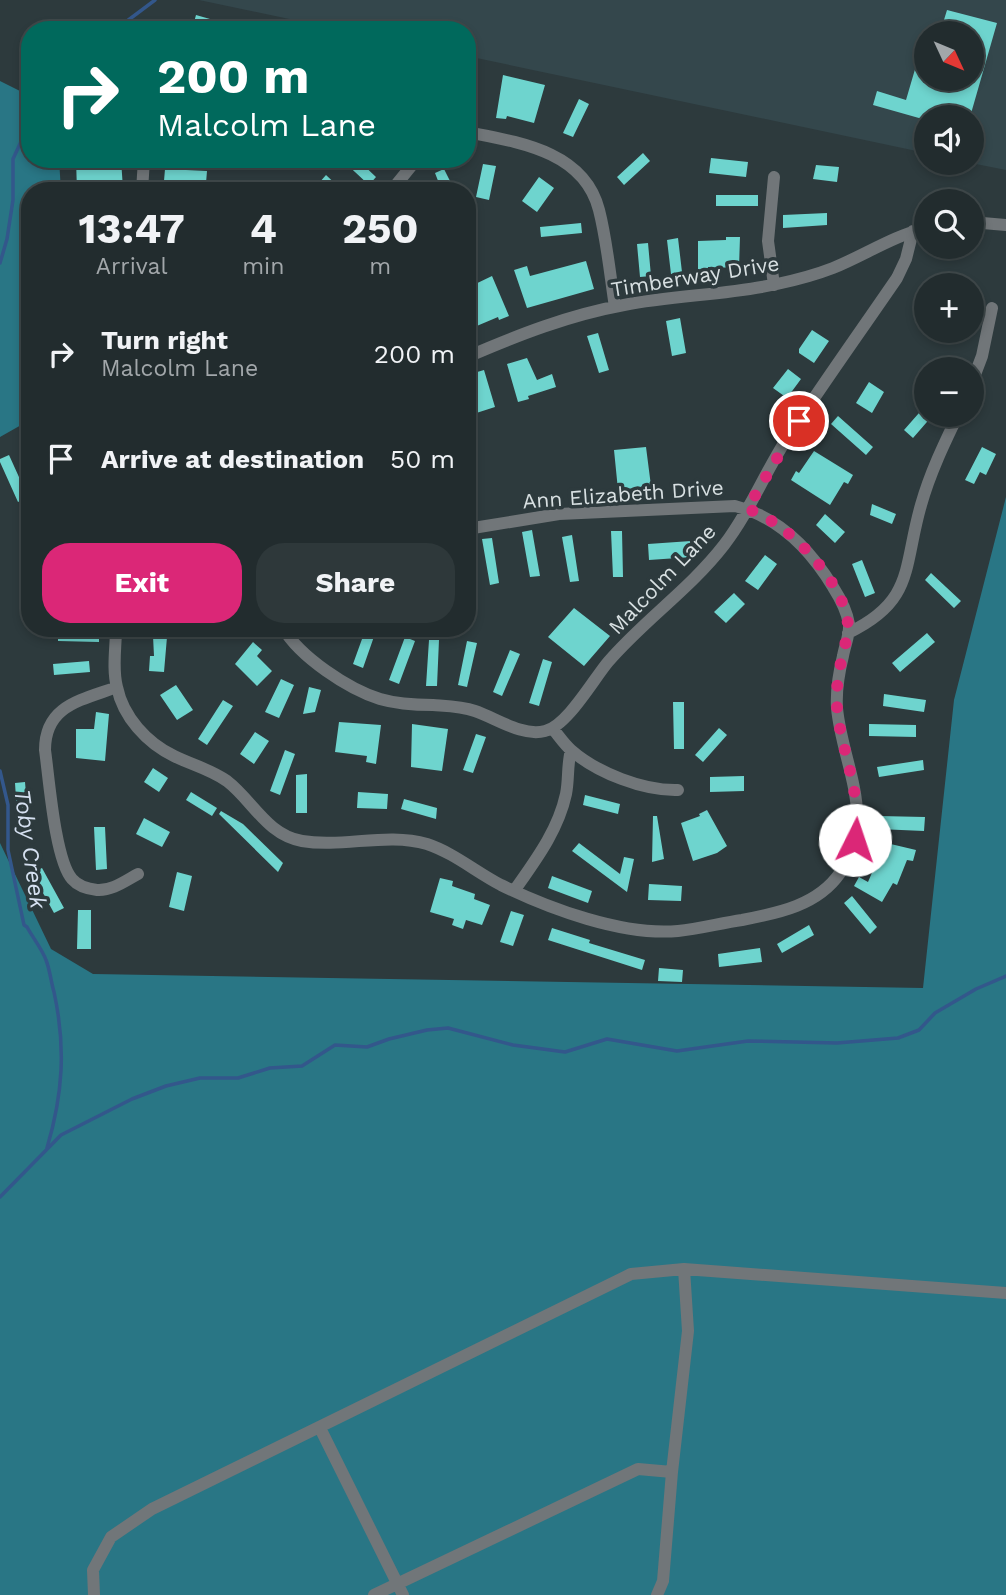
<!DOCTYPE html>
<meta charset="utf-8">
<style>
body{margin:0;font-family:"Work Sans",sans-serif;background:#2e383a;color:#f1f3f6;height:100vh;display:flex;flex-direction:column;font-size:26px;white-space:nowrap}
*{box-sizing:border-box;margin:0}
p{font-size:23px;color:#a2a7aa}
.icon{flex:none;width:38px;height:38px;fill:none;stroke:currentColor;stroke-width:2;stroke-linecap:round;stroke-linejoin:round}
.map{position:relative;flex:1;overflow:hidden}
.side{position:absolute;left:21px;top:182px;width:455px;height:455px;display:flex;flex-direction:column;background:#222c2e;border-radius:28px;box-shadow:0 4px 10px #0003,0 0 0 2px #3f484a}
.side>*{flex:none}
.banner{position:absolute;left:21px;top:21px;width:455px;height:147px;border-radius:28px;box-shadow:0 4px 10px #0003,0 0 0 2px #3f484a;background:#00695c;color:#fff;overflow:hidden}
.needle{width:46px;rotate:134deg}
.buttons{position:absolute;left:914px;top:21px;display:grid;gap:14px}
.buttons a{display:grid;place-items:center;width:70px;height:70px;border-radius:50%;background:#222c2e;box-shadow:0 4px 10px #0003,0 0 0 2px #3f484a;font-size:35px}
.pin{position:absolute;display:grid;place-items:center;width:60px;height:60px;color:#fff;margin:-30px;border:4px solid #fff;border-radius:50%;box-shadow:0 2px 7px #0007}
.me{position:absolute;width:77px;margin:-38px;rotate:4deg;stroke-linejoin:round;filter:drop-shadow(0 0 5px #0008)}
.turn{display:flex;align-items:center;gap:24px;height:147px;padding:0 21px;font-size:32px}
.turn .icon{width:91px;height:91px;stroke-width:2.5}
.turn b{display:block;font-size:49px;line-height:60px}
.eta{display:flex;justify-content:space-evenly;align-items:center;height:119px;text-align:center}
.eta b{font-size:42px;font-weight:700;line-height:49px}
.button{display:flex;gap:14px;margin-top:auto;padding:14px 21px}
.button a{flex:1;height:80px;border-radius:28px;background:#db2777;color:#fff;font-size:28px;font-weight:700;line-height:80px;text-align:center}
.button a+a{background:#2e383a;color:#f1f3f6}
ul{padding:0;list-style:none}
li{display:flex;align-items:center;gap:21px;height:105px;padding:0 21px}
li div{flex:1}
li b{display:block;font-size:26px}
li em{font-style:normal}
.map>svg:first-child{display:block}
</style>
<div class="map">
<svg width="1006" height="1595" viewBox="0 0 1006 1595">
<rect width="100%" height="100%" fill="#2d3a3d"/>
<!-- built -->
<path fill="#34474c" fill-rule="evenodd" d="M199,0H1006V170L971,163V117H926V153L467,56V30H341ZM926,33H971V79H926Z"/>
<!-- forest -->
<path fill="#297685" d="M0,81L30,96V159H59L61,191H30V420L0,437Z
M1006,497V1595H0V843L51,949L93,974L923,988L954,700Z"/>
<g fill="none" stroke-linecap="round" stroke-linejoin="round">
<!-- stream -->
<path stroke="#33578b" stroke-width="3.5" d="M115,30L155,0
M0,263L7,239L13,200V159L30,122
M0,771L8,805V850L24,925L27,927C33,938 42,949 46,960C50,970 51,982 54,992C66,1047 63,1094 47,1148
M0,1197L61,1135L132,1099L166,1086L200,1078H238L270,1068L302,1066L335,1045L367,1047L389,1039L427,1030L448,1028L513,1045L565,1052L607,1039L677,1051L748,1041L837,1043L898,1038L919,1030L935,1013L976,989L1006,976"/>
</g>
<!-- building -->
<path fill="#6ed4ce" d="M947,10L997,23L970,117H926V120L873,105L877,91L906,100L923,42H926V79H971V33H940Z
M196,15L238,27V30H208L193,26Z
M503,75L545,85L534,123L507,116L506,119L496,118Z
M579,99L589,104L573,137L563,133Z
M643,153L650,161L624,185L617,177Z
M711,158L748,162L746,177L709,173Z
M76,159H121L123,189L77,191Z
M341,159H357L376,177L369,185Z
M483,164L496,166L489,200L476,197Z
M816,165L839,167L837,182L813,179Z
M165,169L207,171L206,183L164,181Z
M444,169L455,191H442L435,173Z
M326,175L343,191H327L319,183Z
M539,177L554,188L537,212L522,201Z
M716,195H758V206H716Z
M827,213V225L783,228V215Z
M581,223L582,233L541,237L540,227Z
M726,237H740L739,268L708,267V280H698V241L726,240Z
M678,238L682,272L671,274L667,240Z
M648,243L651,276L640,277L637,244Z
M586,261L594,289L527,308L514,270L527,266L530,276Z
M492,276L509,316L499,320L498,317L472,328L467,317V288Z
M680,318L686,353L672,356L666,321Z
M812,330L829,341L814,363L799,353V349Z
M598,333L609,370L599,373L587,336Z
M527,358L537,380L552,374L556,387L528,396L529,399L518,402L507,364Z
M788,369L801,379L787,398L773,388Z
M484,370L495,407L467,416V375Z
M869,382L884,392L872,413L856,403Z
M926,405V415H933L913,438L904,430Z
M838,416L873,447L866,455L831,424Z
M646,447L651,486L618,490L614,450Z
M982,447L996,454L986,475L980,472L974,484L965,480Z
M814,451L853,475L848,484L844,482L830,505L791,480L796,471L799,473Z
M9,455L28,497L18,502L0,462V459Z
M872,504L896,514L892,524L870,515Z
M825,514L845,532L835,543L816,525Z
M532,530L540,576L530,577L522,532Z
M611,531H622L623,577H613Z
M572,535L579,581L570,582L562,537Z
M492,538L499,583L490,585L482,539Z
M691,541L692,557L649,560L648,544Z
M765,555L777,564L758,590L745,581Z
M862,560L875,593L865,597L852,564Z
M931,573L961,601L954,608L925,580Z
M734,593L745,604L726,623L714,612Z
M574,608L610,636L584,666L548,637Z
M58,628H99V642L58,641Z
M366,628H377L363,668L353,664Z
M927,633L935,642L900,672L892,663Z
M153,636L167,637L164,672L149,671L150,656H154Z
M405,637L415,641L399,684L389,680Z
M429,640H439L437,686H426Z
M467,641L477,643L467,687L458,685Z
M253,642L262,650L257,656L272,671L257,686L235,664Z
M510,650L520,654L502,696L493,692Z
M543,659L552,662L539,706L529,703Z
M89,661L90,672L54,675L53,664Z
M281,679L294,685L279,718L265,712Z
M176,685L193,710L177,720L160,695Z
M309,687L321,690L315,712L303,714Z
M884,694L926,700L924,712L883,706Z
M223,700L233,706L207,745L198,739Z
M673,702H684V749H674Z
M96,712L109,714L105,761L76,758V729H94Z
M339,722L381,725L376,764L366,762L367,756L335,752Z
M412,724L448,729L442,771L411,767Z
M869,724L916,725V737L869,736Z
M719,728L727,735L703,762L695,755Z
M255,732L269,741L254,764L240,754Z
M476,734L486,737L473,773L463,770Z
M285,750L295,754L280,795L270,791Z
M923,760L924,770L879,777L877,767Z
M153,768L168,778L159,792L144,782Z
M307,774V813H296V775Z
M744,776V791L710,792V777Z
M25,782L29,829L18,830L15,783Z
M191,792L217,808L212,816L186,800Z
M358,792L388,794L387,809L357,808Z
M585,795L620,804L618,814L583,805Z
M404,799L437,808L436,819L401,809Z
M707,810L727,846L717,853L693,861L681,823L700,816L699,814Z
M221,811L243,824L283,863L278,872L219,814Z
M653,816H657L664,859L652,862Z
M879,816L925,817L924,831L878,829Z
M144,818L170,832L162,847L136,834Z
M94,827H105L107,869L96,870Z
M878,841L916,850L913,861L907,860L897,885L893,883L882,902L854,886L859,877L868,882L880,854L875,853Z
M579,843L620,874L624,857L634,859L627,892L572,851Z
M42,868L64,908L54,913L32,873Z
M177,872L192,876L184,911L169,907Z
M552,876L592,891L588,903L548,888Z
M440,878L453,881L452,886L475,894L474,899L490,905L482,925L466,920L463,929L452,925L454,919L430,912Z
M649,884L682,886L681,901L648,900Z
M852,896L877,927L870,934L844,903Z
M78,910H91V949H77Z
M511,911L524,915L513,946L500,942Z
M809,925L814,935L782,953L777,944Z
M552,928L590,940L589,943L645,960L642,970L548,940Z
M760,948L762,962L719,967L718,954Z
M659,968L683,970L682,982L658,981Z"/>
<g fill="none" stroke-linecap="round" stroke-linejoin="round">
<!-- street -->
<path stroke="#717679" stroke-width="12" d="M467,132C518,142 584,151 599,210C607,241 610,275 615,307
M142,191L144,159
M391,191L417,159
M971,222L1006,225
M774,285L768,241L774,177
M467,357C518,335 569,315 624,305C674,295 728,295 777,284C796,280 815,275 833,268C865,255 893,236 926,228
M971,385L982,356L992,308
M116,628C116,647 112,669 117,687C123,717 147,743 174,756C192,765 210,769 227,781C253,801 267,835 302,841C343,848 387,832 427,844C454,853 476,872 501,885C550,909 623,936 678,931C699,929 721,923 742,920C779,913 818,905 840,873C878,819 842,764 837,708C836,691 839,672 843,656C845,645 850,634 849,624C847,611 840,598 833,587C810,549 779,517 735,506L559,514L467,529
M283,628C300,657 348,689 380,699C397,704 415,705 433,705C447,706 461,706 475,711C496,718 522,737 545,731C567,726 593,680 608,662C644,620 690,589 724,545C749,513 764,474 786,440C822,385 860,332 897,278L906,259L913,231
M848,633C915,601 903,567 921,505C930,473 944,444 958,415
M117,687C82,700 45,705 45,750C49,778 55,860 72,879C78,886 88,889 97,890C112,891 125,881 138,874
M553,729C559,736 564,744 571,750C597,773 644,791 678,790
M514,891C535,861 558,831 566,794C569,779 567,765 571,750
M320,1428L403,1595
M94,1595L93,1570L111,1537L152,1509L631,1274L684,1269L1006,1293
M374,1595L638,1469L672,1472
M657,1595L663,1581L672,1472L688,1331L684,1269"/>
</g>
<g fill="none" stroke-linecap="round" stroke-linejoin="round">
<!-- route -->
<path stroke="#db2777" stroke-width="12" stroke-dasharray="0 21.6" d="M799,421L747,509C788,521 852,589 848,633C842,657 835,683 837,707C841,753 863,793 855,840"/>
</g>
<g text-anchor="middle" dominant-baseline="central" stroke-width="7" stroke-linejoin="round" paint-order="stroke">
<!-- street labels -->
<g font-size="21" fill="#d8e0e2" stroke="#2d3a3d">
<text transform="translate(695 276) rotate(-9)">Timberway Drive</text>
<text transform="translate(623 494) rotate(-4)">Ann Elizabeth Drive</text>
<text transform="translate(662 579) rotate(-46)">Malcolm Lane</text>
</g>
<!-- water labels -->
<g font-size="23" font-style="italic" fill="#d6e1f1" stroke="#2d3a3d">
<text transform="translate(30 849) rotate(82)">Toby Creek</text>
</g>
</g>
</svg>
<div class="buttons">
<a><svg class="needle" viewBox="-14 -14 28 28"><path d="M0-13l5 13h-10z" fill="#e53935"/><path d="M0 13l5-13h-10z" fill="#a2a7aa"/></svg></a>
<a><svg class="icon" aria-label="sound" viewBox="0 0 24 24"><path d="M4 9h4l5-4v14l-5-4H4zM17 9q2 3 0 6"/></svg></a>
<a><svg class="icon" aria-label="search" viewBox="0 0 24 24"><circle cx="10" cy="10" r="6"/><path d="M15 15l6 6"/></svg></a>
<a>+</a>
<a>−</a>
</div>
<div class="pin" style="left:799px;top:421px;background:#d93025"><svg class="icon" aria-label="arrive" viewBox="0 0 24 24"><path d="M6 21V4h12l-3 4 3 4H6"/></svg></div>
<svg class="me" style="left:855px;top:840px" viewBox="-20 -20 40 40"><circle r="19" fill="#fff"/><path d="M0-13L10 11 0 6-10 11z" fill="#db2777"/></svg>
<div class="banner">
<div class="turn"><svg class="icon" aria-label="right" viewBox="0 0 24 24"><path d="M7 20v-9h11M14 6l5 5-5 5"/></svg><div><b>200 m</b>Malcolm Lane</div></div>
</div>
<section class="side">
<div class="eta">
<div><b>13:47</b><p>Arrival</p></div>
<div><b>4</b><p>min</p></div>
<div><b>250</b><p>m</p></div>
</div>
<ul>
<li><svg class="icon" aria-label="right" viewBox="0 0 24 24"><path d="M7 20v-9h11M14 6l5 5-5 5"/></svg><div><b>Turn right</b><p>Malcolm Lane</p></div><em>200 m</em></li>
<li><svg class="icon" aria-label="arrive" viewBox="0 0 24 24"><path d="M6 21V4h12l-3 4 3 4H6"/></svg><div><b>Arrive at destination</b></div><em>50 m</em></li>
</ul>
<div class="button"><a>Exit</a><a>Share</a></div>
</section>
</div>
